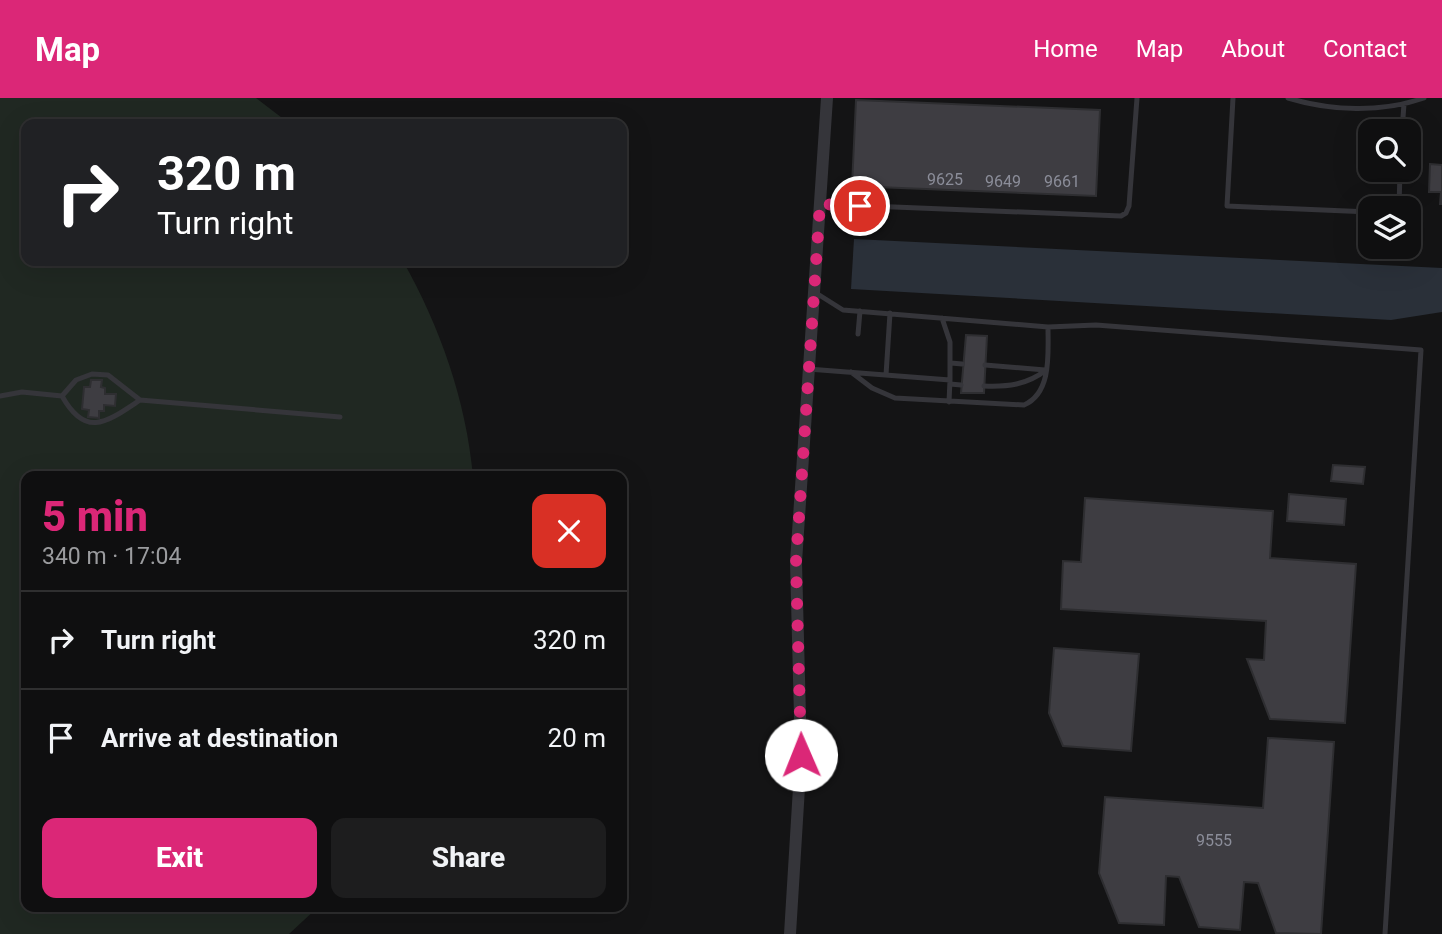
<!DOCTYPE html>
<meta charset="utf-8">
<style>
body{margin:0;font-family:Roboto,sans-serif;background:#1d1d1e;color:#f1f3f6;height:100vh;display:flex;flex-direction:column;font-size:26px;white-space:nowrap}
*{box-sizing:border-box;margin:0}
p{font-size:23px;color:#9b9c9f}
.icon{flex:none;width:38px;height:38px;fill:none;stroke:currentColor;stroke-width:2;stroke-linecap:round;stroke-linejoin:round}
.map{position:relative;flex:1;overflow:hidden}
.side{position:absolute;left:21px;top:373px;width:606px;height:441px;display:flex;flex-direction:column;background:#0f0f10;border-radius:14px;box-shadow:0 7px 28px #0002,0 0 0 2px #2f2f30}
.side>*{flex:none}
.hud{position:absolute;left:21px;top:21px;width:606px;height:147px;border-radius:14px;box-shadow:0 7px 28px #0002,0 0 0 2px #2f2f30;background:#202124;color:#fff;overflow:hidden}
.controls{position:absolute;left:1358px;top:21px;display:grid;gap:14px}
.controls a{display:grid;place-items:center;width:63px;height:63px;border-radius:14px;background:#0f0f10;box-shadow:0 7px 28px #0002,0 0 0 2px #2f2f30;font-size:35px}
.pin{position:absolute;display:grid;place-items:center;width:60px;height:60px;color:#fff;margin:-30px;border:4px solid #fff;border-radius:50%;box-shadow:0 2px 7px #0007}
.me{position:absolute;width:77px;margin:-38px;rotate:359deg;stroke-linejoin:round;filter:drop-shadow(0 0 5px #0008)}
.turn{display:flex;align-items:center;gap:24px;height:147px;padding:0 21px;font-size:32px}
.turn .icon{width:91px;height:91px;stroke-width:2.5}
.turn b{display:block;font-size:49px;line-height:60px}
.round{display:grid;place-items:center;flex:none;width:74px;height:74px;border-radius:14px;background:#1d1d1e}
.headline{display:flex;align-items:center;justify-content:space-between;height:119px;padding:0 21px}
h1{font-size:42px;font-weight:800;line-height:52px;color:#db2777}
.primary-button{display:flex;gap:14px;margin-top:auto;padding:14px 21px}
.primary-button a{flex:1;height:80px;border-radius:14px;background:#db2777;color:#fff;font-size:28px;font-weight:800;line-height:80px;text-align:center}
.primary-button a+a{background:#1d1d1e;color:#f1f3f6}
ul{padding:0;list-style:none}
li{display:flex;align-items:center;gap:21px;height:98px;padding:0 21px;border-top:2px solid #2f2f30}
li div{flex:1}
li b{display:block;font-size:26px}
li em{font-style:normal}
header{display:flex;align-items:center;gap:42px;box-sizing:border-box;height:98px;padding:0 35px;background:#db2777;color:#fff}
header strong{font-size:33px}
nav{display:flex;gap:38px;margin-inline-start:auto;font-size:24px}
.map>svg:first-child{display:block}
</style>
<header>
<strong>Map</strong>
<nav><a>Home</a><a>Map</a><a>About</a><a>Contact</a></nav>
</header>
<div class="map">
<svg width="1442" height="836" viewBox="0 0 1442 836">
<rect width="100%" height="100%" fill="#141415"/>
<!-- green -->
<path fill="#202822" d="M0,0H256L290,26H26V163H403C440,229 466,302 473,378H26V808L318,809L289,836H0Z"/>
<!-- water -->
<path fill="#2a3039" d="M854,141L1442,170V214L1391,222L851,191Z"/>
<!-- building -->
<path fill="#3e3d42" stroke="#2e2e31" stroke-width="2" d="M856,2L1100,12L1096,98L852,88Z
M1430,66L1442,67V106H1440L1441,94H1429Z
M966,237L987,238L984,295H961Z
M91,282H102L101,289L105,290V296H116L115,308L104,307V313H99V320L88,319L89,312L82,311L84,289H90Z
M1333,367L1365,369L1363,386L1331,383Z
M1289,396L1346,401L1344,427L1287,423Z
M1085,400L1273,413L1270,460L1356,466L1345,625L1270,621L1247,561L1264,562L1266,523L1061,511L1063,463L1081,464Z
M1054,550L1139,556L1131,653L1063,648L1049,615Z
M1268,640L1334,644L1321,836L1276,835L1258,785L1244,784L1240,832L1199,829L1179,779L1166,778L1164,827L1119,825L1099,775L1105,699L1263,710Z"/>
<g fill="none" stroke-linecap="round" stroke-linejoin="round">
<!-- service -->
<path stroke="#35353a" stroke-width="5" d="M1233,0L1227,108L1370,114
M1288,0C1331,13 1381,15 1424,0
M1402,33L1404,6
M820,106L1121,118L1126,115L1129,108L1137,0
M1399,110L1400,72
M816,195L843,212L1048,229L1096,227L1421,252L1385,836
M858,236L860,213
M951,265L962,266
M985,267L1045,272
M808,271L950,282V244L942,220
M851,274L872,290L895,300L1024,307C1052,295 1048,255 1048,229
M886,277L890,215
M950,286L961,287
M984,288C1007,289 1027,287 1046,272
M0,298L22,294L62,298L76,282L92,276L108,277L140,302L340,319
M62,298C86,341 107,324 140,302
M949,304L950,282"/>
<!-- tertiary -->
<path stroke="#35353a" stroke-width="12" d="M790,836L801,657L796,464L827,0"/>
</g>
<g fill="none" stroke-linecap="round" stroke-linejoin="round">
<!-- route -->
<path stroke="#db2777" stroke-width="12" stroke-dasharray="0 21.6" d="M801,657L796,464L820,106L860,108"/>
</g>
<g text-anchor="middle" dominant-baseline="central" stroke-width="7" stroke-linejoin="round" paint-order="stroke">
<!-- number labels -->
<g font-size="16" fill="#8b8d99">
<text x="945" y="81">9625</text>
<text x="1003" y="83">9649</text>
<text x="1062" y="83">9661</text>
<text x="1214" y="742">9555</text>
</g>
</g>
</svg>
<div class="controls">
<a><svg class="icon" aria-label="search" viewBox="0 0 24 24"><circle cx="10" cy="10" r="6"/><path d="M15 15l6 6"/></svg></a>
<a><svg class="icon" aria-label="layers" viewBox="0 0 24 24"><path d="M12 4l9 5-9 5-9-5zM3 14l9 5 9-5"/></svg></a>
</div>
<div class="pin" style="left:860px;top:108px;background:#d93025"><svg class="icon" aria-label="arrive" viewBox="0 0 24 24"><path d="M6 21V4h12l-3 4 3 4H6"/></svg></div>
<svg class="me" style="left:801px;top:657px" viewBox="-20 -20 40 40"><circle r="19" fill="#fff"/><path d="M0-13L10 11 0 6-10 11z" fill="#db2777"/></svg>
<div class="hud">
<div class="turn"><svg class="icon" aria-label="right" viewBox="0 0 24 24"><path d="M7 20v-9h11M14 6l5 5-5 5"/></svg><div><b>320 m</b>Turn right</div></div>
</div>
<section class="side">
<div class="headline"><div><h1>5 min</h1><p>340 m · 17:04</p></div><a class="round" style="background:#d93025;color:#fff"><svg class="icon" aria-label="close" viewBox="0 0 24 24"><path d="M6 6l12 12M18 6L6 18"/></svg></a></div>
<ul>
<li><svg class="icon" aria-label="right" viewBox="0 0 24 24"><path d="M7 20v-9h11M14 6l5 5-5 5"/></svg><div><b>Turn right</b></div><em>320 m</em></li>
<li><svg class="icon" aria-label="arrive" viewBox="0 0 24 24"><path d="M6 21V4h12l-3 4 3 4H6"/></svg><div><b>Arrive at destination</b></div><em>20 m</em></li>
</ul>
<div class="primary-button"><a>Exit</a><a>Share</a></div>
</section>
</div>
